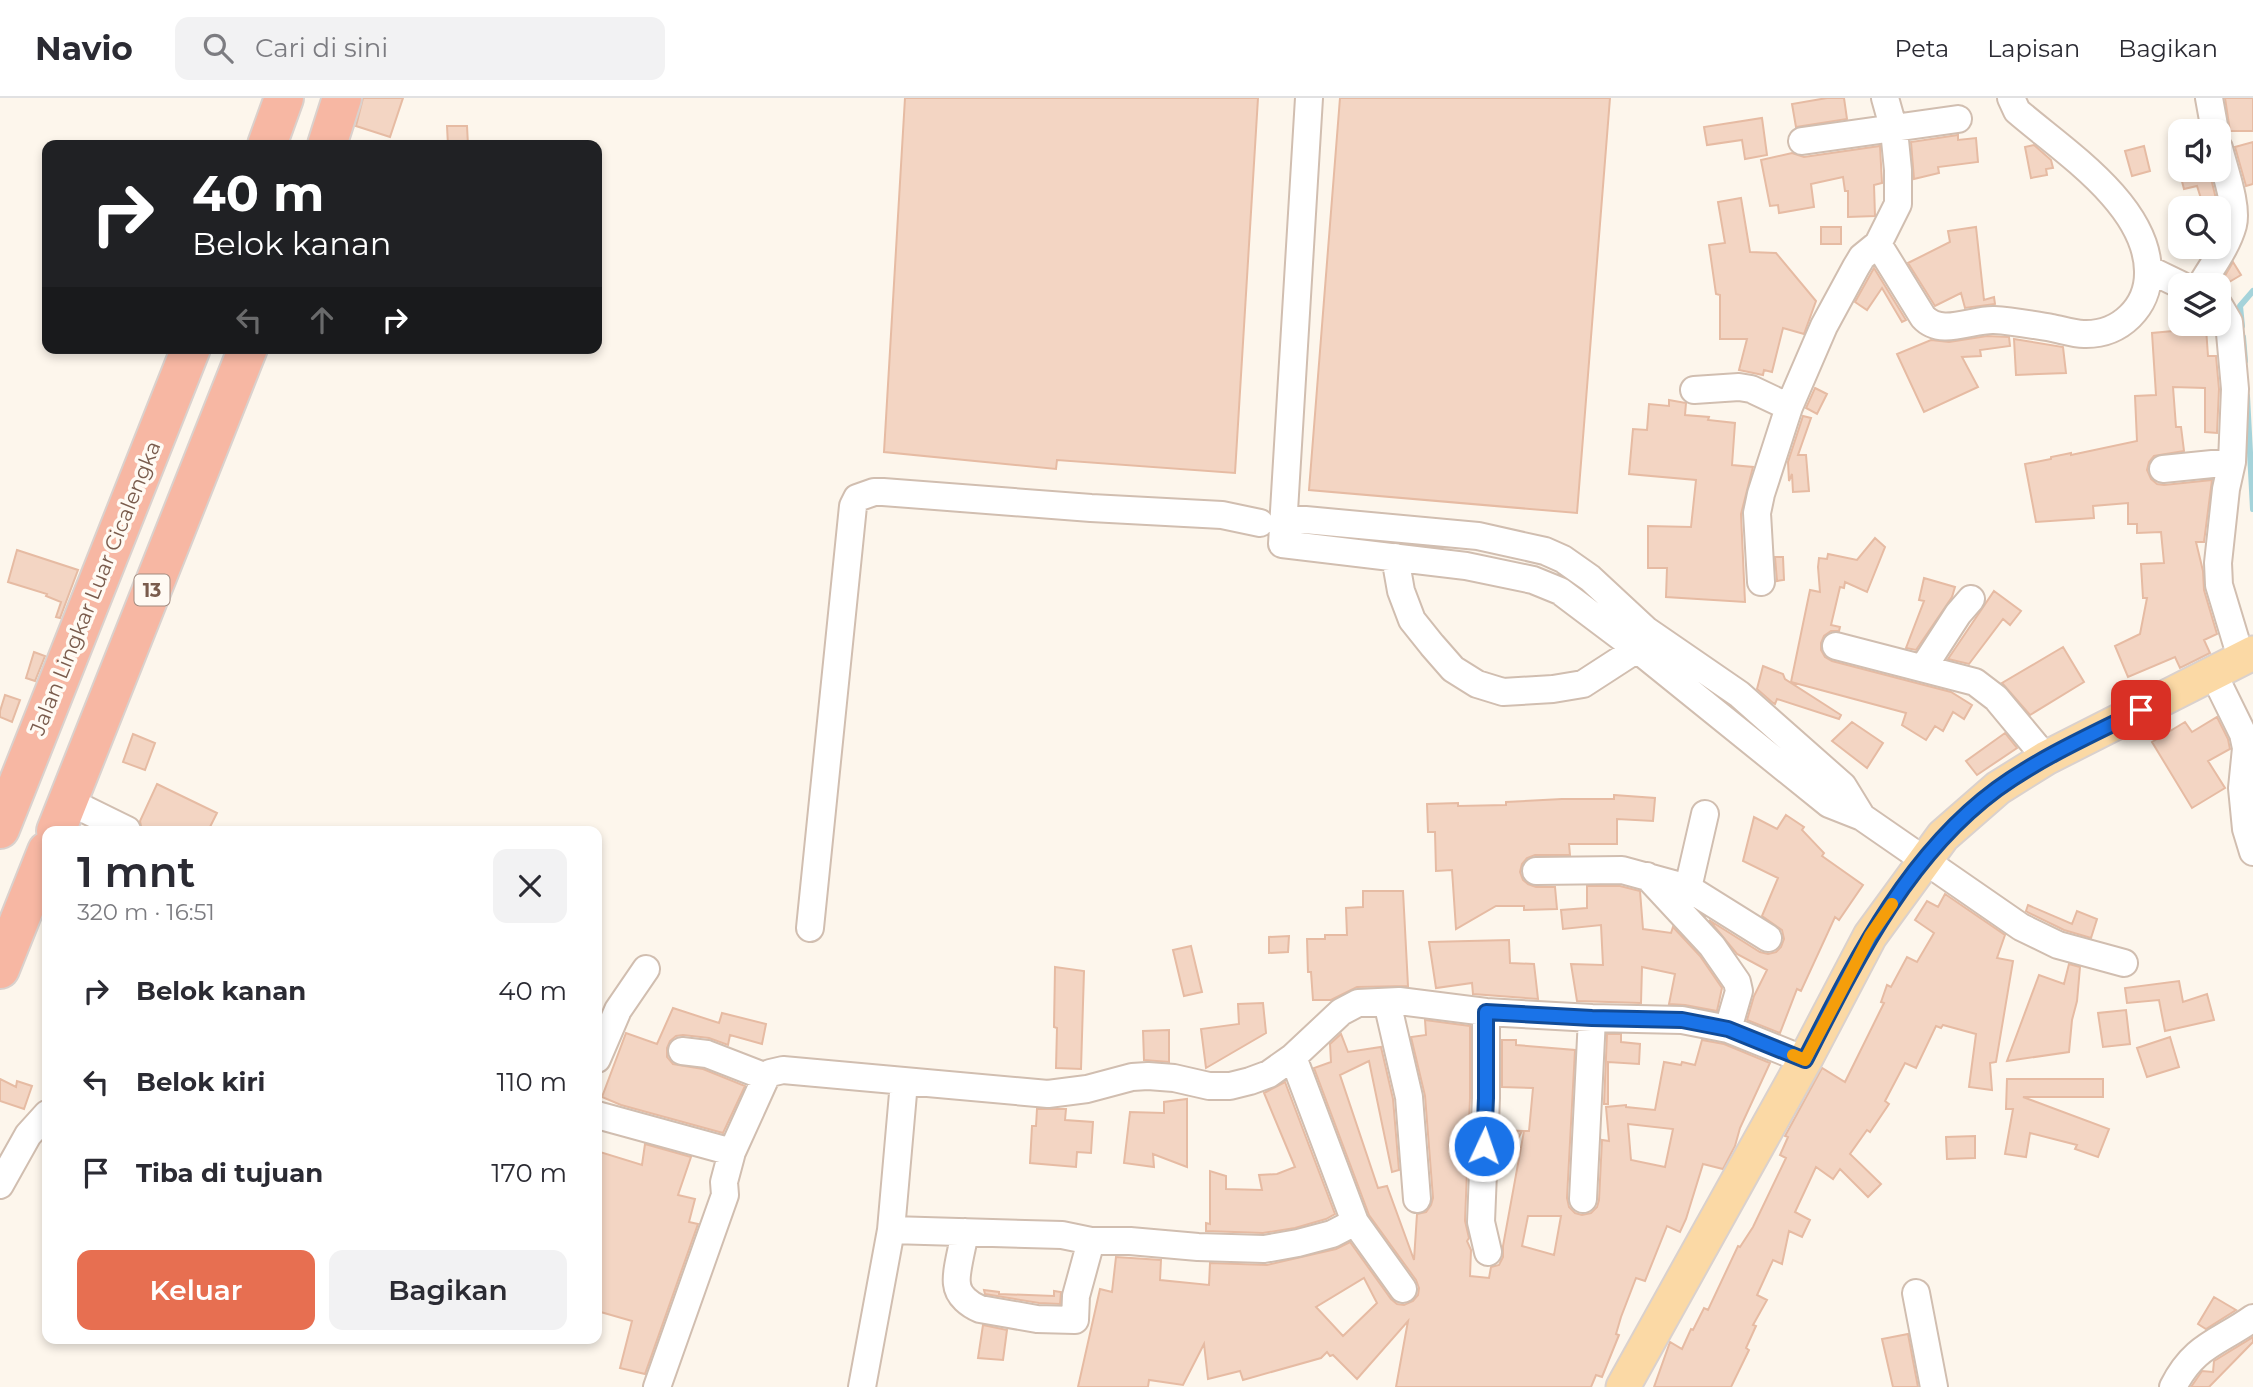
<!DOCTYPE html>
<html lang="id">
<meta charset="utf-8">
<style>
body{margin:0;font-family:Montserrat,sans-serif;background:#f2f2f3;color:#2b2b33;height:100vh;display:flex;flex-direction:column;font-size:26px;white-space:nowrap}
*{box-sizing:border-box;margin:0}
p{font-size:23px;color:#7c7c81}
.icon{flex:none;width:38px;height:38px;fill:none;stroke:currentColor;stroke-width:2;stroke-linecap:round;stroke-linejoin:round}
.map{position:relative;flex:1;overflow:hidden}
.panel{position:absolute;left:42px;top:728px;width:560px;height:518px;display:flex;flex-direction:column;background:#fff;border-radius:14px;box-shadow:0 4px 10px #0003}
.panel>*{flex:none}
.top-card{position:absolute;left:42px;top:42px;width:560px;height:214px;border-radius:14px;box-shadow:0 4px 10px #0003;background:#202124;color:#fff;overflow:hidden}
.buttons{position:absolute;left:2168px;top:21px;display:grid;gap:14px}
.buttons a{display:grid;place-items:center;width:63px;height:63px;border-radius:14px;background:#fff;box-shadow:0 4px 10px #0003;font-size:35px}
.pin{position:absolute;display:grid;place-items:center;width:60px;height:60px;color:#fff;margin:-30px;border-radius:14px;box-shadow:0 4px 10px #0006}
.me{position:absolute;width:77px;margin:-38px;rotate:3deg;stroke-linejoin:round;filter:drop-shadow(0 0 5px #0008)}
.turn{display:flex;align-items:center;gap:24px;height:147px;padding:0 35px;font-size:32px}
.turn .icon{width:91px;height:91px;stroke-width:2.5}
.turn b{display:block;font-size:49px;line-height:60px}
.lanes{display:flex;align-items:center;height:66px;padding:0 35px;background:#0003;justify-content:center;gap:35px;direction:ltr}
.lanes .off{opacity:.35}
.round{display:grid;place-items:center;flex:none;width:74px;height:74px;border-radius:14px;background:#f2f2f3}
.headline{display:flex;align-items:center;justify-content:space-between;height:119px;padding:0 35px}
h1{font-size:42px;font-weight:600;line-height:52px}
.cta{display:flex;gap:14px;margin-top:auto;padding:14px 35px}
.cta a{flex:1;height:80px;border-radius:14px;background:#e76f51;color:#fff;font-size:28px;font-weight:600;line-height:80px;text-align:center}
.cta a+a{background:#f2f2f3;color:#2b2b33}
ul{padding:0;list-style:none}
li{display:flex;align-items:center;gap:21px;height:91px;padding:0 35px}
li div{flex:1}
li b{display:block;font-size:26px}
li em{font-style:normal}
header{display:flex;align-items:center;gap:42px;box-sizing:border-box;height:98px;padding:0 35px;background:#fff;border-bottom:2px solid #e1e1e2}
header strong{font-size:33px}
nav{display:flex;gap:38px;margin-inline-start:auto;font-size:24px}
.search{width:490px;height:63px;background:#f2f2f3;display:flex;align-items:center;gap:18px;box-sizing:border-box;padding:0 24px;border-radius:14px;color:#7c7c81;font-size:26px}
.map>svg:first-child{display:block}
</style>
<header>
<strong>Navio</strong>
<div class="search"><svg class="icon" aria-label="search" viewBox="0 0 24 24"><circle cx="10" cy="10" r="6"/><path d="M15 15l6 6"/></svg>Cari di sini</div>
<nav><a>Peta</a><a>Lapisan</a><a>Bagikan</a></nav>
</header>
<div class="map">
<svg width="2253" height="1289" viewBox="0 0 2253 1289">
<rect width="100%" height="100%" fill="#fdf6ec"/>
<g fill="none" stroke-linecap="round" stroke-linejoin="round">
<!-- stream -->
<path stroke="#a5d3da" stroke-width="6" d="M2242,228L2240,208L2253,193
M2243,239L2245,263
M2247,298L2253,411"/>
</g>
<!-- building -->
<path fill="#f3d5c3" stroke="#e6bba3" stroke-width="2" fill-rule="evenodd" d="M363,0H403L390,39L356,28Z
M905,0H1258L1235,375L1057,362L1056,371L884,354Z
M1340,0H1610L1577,415L1309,392Z
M1827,0H1844L1847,21L1796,29L1792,6Z
M2225,0H2253V33H2230Z
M1762,20L1767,57L1745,61L1742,42L1707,47L1704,29Z
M447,28H467L468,47H448Z
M1958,37V42L1976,40L1978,64L1938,69L1939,75L1914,81L1911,44Z
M2253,44V86L2246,88L2235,49Z
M2034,47L2051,62L2053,70L2046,71L2047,77L2031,80L2025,49Z
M1880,48L1882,85L1874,87L1875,118L1848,119V93H1845L1843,79L1811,86L1814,109L1779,115L1778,107L1770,108L1761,62L1792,55L1804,59Z
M2144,48L2150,73L2132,78L2125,53Z
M2179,72H2209L2218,109L2204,110L2197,88L2184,91Z
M1741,100L1750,154L1776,155L1816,203L1804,236L1783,230L1772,274L1764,272L1763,277L1739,272L1747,241H1720V197L1716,196L1709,147L1725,145L1718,104Z
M1821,129H1841V146H1821Z
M1976,129L1984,202L1994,199L1995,206L1965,210L1961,195L1935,208L1908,165L1950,144L1948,133Z
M2233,164L2241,177L2219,190V188Z
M1874,170L1906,222L1902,224L1882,190L1867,212L1855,204Z
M2206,230L2208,258H2216L2219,291L2217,335L2205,334V290L2173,289L2176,329H2181L2184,353L2154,358L2149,364L2147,372L2151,381L2157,386L2164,387L2212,382L2204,444H2196L2203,473L2204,492L2217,536L2204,542L2210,555L2180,570L2175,559L2128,579L2115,548L2140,536L2147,500H2143L2141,466L2164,465L2161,434L2137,435V426H2128V405L2093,408L2094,420L2036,424L2025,366L2051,361V359L2071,355V357L2137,343L2135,298L2156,297L2152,235Z
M1987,238L2009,239L2010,248L1980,252L1981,258L1962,259L1978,289L1924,314L1897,256L1931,242L1949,244Z
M2014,241L2063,249L2066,275L2016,277Z
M1815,290L1827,296L1817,316L1806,310Z
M1669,302L1686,305L1685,317L1709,319L1708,322L1735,325L1732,367L1753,369L1741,416L1745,504L1666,499L1667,470H1648V428L1691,429L1696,382L1629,376L1633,331L1647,332L1649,306L1669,308Z
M1803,318L1811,320L1798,357H1806L1809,393L1793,394L1792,376L1789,383L1788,364Z
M1875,440L1885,449L1867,494L1845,484L1844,490L1840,489L1831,527L1840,529L1839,533H1831L1824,538L1821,545V552L1825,559L1832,563L1951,594L1972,607L1964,621L1953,614L1943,633L1935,628L1926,642L1902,627L1906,615L1791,584L1810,492L1820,494L1818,469L1819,460L1827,461L1828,456L1857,462Z
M17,452L78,472L60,520L56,519L61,504L46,498L47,496L8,484Z
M1775,459H1783L1784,482L1777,483Z
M1924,480L1955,489L1952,499L1916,552L1906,550L1924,503L1919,502Z
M1994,493L2021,513L2010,527L2003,521L1969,566L1948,561Z
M2063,549L2084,584L2030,617L2002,585Z
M34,554L45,558L35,583L26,580Z
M1763,568L1783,576L1785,581L1841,617L1839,621L1777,601L1775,606L1773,605L1757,591Z
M5,597L20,602L12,624L0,619V613Z
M2217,619L2228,641L2230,651L2208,663L2225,690L2192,710L2152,644L2185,624L2192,634Z
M1852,624L1883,645L1867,670L1832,643Z
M2005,635L2017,650L1977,677L1966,663Z
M133,636L155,645L145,672L123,664Z
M157,686L217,715L208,733H142L140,723Z
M1614,697L1655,700L1653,723L1617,721V746H1569L1570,757H1535L1527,760L1522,766L1520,774L1523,782L1528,786L1536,789H1555L1557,811L1524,812V808H1496L1456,831L1452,772L1436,773L1435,734H1428L1427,706L1458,705V708L1506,707V704L1562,701H1614Z
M1786,717L1804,729L1802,732L1824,755L1822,758L1863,787L1839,822L1835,819L1801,893L1797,891L1780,935L1747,922L1754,898L1767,872L1737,856L1709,822L1760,854L1768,856L1776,854L1781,849L1784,841L1782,832L1762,818L1778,780L1743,763L1754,719L1777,731Z
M1587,788H1620L1640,793L1643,831L1671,835L1673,829L1700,858L1722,890L1717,913L1685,907L1669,906L1675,876L1642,869L1641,905L1577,903L1571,866L1603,867L1601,827L1563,831L1561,812L1587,810Z
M1363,793H1403L1408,888L1357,889L1331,902H1313L1311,874H1308L1307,841H1325V837H1347L1346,810L1363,809Z
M1945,796L2005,837L1997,860L2013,863L1996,964L1990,965L1992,992L1969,989L1976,936L1943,927L1941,930L1936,928L1916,970L1905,965L1885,1003L1889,1006L1870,1034L1867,1032L1850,1056L1881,1086L1868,1099L1840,1071L1833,1081L1816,1069L1795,1114L1810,1122L1802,1139L1789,1133L1782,1166L1773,1162L1757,1197L1767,1202L1753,1227L1756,1228L1746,1250L1749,1252L1731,1289H1654L1670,1244L1682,1251L1691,1231L1693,1232L1704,1210L1708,1212L1738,1148L1740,1149L1753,1129L1786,1060L1780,1057L1788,1039L1785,1038L1822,970L1845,984L1884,905L1881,904L1887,887L1891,889L1907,859L1917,864L1934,835L1915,822L1927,803L1938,809Z
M2028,807L2072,826L2077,813L2097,821L2091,840L2064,832L2029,815L2026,813Z
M1289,838L1288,854L1269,855V839Z
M1509,842L1510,865L1534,866L1538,901L1473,896L1472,885L1436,890L1429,844Z
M1191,848L1202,894L1184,898L1173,852Z
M2069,866L2080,869L2077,903L2072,922L2069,954L2007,963L2039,877L2064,886Z
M1055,869L1084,873L1081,971L1056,970L1057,930L1054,929Z
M2179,883L2183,904L2207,896L2214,922L2165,933L2159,902L2127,905L2125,890Z
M1263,905L1266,935L1206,970L1201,931L1239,926L1238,906Z
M673,910L719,925L722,915L766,926L762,946L730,937L728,947L709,940L683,937L676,938L670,943L667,950V959L673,966L703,971L745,988L723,1035L621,1007L602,999L626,935L657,946Z
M2126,912L2130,946L2103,949L2098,915Z
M1425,922L1470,928V1000L1465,1123L1469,1140L1467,1143L1471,1152L1470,1178L1489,1180L1491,1169L1499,1167L1503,1159V1148L1524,1033H1529L1533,990L1502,989V942H1516V947L1575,952L1567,1100L1569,1109L1575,1115L1582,1117L1591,1115L1597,1109L1599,1102L1602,1042L1609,1043L1606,1009L1626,1007V1009L1655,1012L1664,964L1681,967L1682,964L1695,967L1702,942L1724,946L1770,965L1740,1030L1735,1048L1723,1071L1703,1066L1686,1121L1680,1134L1667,1128L1645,1183L1636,1180L1621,1219L1616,1236L1619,1237L1602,1279L1596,1277L1591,1289H1396L1408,1223L1357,1281L1333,1257L1330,1258L1327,1254L1321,1260L1243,1282L1240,1273L1208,1281L1204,1246L1183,1287L1149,1282L1148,1289H1078L1100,1191L1112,1194L1116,1159L1161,1162L1160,1182L1209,1187L1210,1165L1267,1167L1336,1151L1350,1144L1391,1201L1397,1206L1404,1207L1413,1203L1418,1197L1419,1190L1416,1182L1369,1117L1314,970L1331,964L1330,946L1341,936L1348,954L1381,949L1393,1001L1399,1072L1392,1074L1369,963L1340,977L1378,1090L1387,1088L1414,1162L1417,1116L1426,1114L1431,1107L1433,1100L1425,998L1411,939L1426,937ZM1628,1026L1673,1031L1665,1069L1631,1062ZM1528,1118H1561L1554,1157L1522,1148ZM1364,1180L1377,1205L1343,1238L1316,1209Z
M1169,932V964L1144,962L1143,933Z
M1607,936H1621V944L1640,946L1639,966L1608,964V1006H1604Z
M2170,939L2179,969L2147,979L2137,950Z
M0,981L16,989L17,983L32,988L24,1011L0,1003Z
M2007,981H2103V999H2023L2109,1031L2098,1059L2075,1051L2077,1047L2030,1035L2026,1059L2005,1056L2013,1011H2006Z
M1285,984L1335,1116L1326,1121L1295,1130L1263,1135L1206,1133V1125L1210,1126V1073L1226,1078V1091L1262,1092L1259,1077L1277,1076L1295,1069L1264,995Z
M1187,1001V1069L1153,1056L1154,1069L1124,1065L1130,1014L1164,1015V1004Z
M1037,1011H1066L1065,1022L1093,1024L1091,1055L1077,1054L1076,1069L1030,1065L1032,1028H1036Z
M1500,1032L1522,1033L1512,1052H1500Z
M1975,1038V1060L1947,1061L1946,1039Z
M645,1046L691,1059L678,1097L695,1101L689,1124L698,1126L645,1276L620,1270L632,1223L597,1213V1053L642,1067Z
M984,1192L999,1194V1196L1054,1198V1193L1061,1194L1060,1206L1039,1205L985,1196Z
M2214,1199L2236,1212L2206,1231L2198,1226Z
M983,1227L1007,1232L1003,1262L978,1260Z
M1908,1236L1918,1289H1893L1882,1241Z
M2253,1239V1244L2209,1289H2191L2202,1273L2213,1274L2214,1263Z"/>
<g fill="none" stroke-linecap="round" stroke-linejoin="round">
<defs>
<path id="minor" d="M1309,0L1282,446L1466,468L1533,482L1560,493L1637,551L1829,706L1862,719L2021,829L2058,847L2124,865
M2209,0L2215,33
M1802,43L1958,21
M1878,146L1923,219C1941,239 1972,221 1994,222C2013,223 2034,227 2052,230C2062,232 2074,236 2084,236C2120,237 2149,209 2148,173C2147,106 2062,52 2017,13L2011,0
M2148,171L2181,187
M2201,187C2212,168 2227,149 2233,127C2238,108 2224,71 2219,50
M2219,207L2229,224L2235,291L2232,364L2226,391L2218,465L2219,487L2241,560
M1694,292L1739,289L1751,291L1789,309
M2163,371L2232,364
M1284,420L1478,438L1545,453L1563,461L1590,480L1646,532L1739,596L1843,688L1862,719
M1395,459L1401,493L1412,522L1432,547L1453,571L1477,586L1503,594L1553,591L1583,586L1637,551L1644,537
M1761,484L1757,415L1761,396L1789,309L1824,228L1856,169L1862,159L1878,146L1898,106V72L1894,32L1885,0
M1836,548L1975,584L1996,600L2046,660
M1923,570L1958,516L1971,501
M2213,575L2243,636L2246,650L2242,690L2246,731L2253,754
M68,703L127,732
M1536,773L1622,772L1688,790L1768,840
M1647,778L1712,848L1737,884L1739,893L1728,931
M1688,790L1705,716
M810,830L853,408L857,400L874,394H883L1091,410L1222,417L1260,425
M1387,904L1409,999L1417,1101
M1486,914V1000L1481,1124L1488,1154
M682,953L707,956L766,979
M1293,959L1355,1124L1403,1191
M597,961L618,912L646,871
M597,1017L732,1054L766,979L770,975L783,972L1048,996L1087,991L1132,979L1148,978L1174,980L1209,988H1230L1250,983L1269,976L1293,959L1341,914L1358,905L1399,903L1486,914L1592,920L1682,922L1728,931L1805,962
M0,1087L28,1037L47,1016
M1583,1101L1592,920
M891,1132L1062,1137L1091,1143H1130L1198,1149L1264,1151L1298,1145L1332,1136L1355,1124
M965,1134C963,1147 955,1175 957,1186C958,1198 970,1207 980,1211L1037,1221L1075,1222L1076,1198L1091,1143
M1916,1195L1934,1289
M657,1289L725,1097L724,1084L732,1054
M862,1289L891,1132L904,984
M2173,1289C2194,1247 2218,1245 2253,1220"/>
<path id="major" d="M1623,1289L1805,962L1870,838L1943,738L1998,690L2046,660L2253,555"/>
<path id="highway" d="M267,47L284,0
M327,47L342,0
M0,731L191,250
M56,733L248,250
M0,871L47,753"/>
</defs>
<!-- minor casing -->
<use href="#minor" stroke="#d1beb0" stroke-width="30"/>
<!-- major casing -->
<use href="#major" stroke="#dad1cd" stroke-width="37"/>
<!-- highway casing -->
<use href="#highway" stroke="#dad1cd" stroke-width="42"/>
<!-- minor -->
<use href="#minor" stroke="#fff" stroke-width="26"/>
<!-- major -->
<use href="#major" stroke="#fbd9a5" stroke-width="33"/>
<!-- highway -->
<use href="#highway" stroke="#f7b7a3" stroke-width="38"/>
</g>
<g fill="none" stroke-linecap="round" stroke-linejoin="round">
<defs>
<path id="route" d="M1484,1048L1486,1000V914L1592,920L1682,922L1728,931L1805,962C1855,864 1906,758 1997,691C2041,659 2093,636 2141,612"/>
</defs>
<!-- route casing -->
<use href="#route" stroke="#114b97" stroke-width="18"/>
<!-- route -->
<use href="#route" stroke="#1a73e8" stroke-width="12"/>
<!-- slow -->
<path stroke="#f59e0b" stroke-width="12" d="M1793,957L1805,962L1870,838L1892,806"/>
</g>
<g text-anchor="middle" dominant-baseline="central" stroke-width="7" stroke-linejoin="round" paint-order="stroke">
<!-- shield labels -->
<rect fill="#fffaf3" stroke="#a28b7f" stroke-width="2" x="134.5" y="476.5" width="35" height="31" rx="5"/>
<g font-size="19" font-weight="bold" fill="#7a5c4d">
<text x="152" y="492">13</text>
</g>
<!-- street labels -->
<g font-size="21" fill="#7a5c4d" stroke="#fffaf3">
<text transform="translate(95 490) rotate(-68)">Jalan Lingkar Luar Cicalengka</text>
</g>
</g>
</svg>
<div class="buttons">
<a><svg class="icon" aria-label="sound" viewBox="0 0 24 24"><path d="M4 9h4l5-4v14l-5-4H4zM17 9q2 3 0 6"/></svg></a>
<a><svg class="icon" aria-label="search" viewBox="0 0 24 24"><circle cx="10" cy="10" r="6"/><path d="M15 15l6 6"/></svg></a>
<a><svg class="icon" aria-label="layers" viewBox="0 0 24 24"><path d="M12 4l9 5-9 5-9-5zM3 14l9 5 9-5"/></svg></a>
</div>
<div class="pin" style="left:2141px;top:612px;background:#d93025"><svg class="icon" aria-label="arrive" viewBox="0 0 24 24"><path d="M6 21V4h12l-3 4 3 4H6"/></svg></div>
<svg class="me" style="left:1484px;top:1048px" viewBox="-20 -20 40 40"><circle r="17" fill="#1a73e8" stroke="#fff" stroke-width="3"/><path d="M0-11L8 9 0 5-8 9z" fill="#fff"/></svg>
<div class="top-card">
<div class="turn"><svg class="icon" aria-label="right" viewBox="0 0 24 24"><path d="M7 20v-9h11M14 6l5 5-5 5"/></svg><div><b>40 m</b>Belok kanan</div></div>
<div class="lanes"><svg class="icon off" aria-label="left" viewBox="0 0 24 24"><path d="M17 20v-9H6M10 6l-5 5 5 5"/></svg><svg class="icon off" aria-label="ahead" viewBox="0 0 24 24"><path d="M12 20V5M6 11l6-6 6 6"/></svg><svg class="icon" aria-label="right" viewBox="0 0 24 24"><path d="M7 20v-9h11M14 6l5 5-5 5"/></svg></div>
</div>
<section class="panel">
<div class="headline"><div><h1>1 mnt</h1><p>320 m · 16:51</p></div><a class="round"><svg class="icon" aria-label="close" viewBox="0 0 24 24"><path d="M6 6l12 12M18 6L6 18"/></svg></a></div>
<ul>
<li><svg class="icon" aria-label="right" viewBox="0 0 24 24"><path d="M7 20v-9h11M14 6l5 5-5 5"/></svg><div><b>Belok kanan</b></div><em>40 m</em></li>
<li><svg class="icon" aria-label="left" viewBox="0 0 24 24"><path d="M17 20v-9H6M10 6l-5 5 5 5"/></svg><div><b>Belok kiri</b></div><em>110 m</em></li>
<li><svg class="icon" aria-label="arrive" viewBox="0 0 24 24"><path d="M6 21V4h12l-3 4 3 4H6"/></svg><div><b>Tiba di tujuan</b></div><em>170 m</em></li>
</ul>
<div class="cta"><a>Keluar</a><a>Bagikan</a></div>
</section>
</div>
